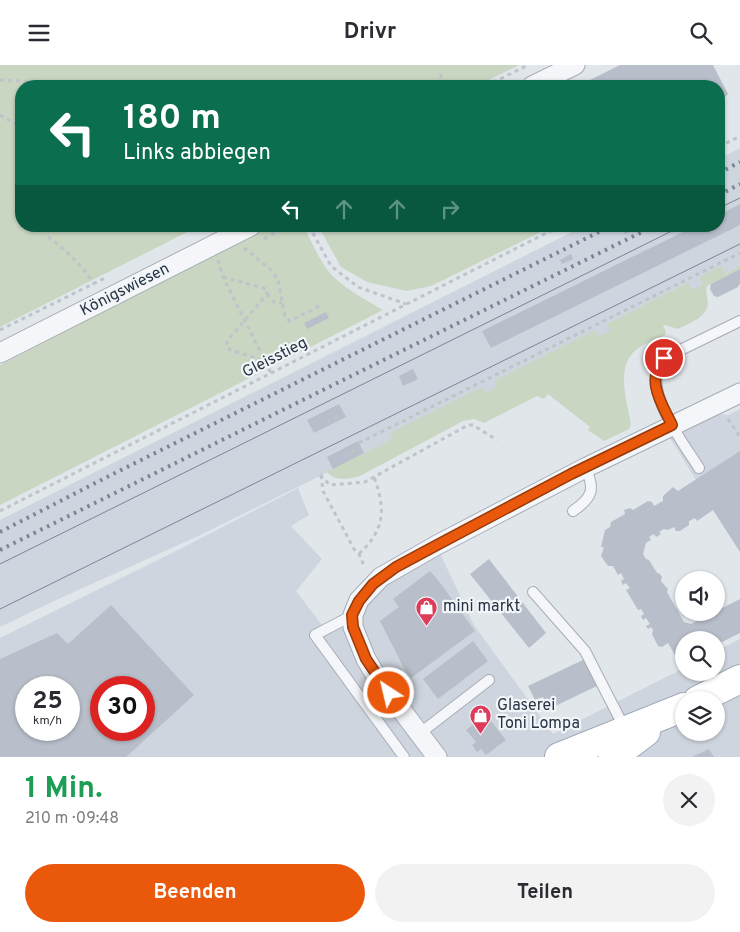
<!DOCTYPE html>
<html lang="de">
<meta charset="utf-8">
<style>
body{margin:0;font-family:Overpass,sans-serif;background:#f2f2f3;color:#2b2b33;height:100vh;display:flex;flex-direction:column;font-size:19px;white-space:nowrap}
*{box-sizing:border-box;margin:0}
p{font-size:16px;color:#7c7c81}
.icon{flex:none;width:28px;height:28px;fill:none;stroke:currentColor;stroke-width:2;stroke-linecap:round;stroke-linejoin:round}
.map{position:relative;height:692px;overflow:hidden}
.sheet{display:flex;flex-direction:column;background:#fff;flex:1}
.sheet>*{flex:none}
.top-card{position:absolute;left:15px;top:15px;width:710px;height:152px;border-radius:20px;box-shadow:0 1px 4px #0004;background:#0b6e4f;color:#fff;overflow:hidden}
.buttons{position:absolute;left:675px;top:506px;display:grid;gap:10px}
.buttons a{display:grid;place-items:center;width:50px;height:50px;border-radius:50%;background:#fff;box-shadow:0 1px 4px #0004;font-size:25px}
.speed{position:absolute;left:15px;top:611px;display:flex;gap:10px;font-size:25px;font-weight:700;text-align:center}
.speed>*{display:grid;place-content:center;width:65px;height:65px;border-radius:50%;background:#fff;box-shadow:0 1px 4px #0004;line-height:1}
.speed small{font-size:12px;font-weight:400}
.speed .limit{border:8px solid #d22;background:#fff;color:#111}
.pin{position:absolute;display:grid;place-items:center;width:42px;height:42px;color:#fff;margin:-21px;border:2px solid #fff;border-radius:50%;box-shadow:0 1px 5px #0007}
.me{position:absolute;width:55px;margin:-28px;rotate:325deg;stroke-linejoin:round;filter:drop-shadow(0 0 4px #0008)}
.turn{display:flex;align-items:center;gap:18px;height:105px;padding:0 25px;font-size:22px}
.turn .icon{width:65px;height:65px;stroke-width:2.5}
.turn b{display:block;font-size:35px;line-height:42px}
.lanes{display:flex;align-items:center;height:48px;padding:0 25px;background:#0003;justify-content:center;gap:25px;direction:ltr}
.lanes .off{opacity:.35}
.round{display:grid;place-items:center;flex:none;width:52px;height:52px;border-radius:26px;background:#f2f2f3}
.headline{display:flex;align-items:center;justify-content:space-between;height:85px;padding:0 25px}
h1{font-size:30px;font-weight:700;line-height:38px;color:#1e9e55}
.button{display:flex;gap:10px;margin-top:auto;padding:10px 25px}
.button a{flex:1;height:58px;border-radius:30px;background:#ea580c;color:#fff;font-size:20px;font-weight:700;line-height:58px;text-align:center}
.button a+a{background:#f2f2f3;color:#2b2b33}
header{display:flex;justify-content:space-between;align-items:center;height:65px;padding:0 25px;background:#fff;font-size:22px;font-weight:700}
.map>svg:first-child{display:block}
</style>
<header><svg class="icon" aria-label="menu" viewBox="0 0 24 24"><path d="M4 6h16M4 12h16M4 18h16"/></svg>Drivr<svg class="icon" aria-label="search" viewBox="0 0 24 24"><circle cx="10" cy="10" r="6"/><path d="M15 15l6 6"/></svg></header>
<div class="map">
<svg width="740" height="692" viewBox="0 0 740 692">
<rect width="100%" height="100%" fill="#e1e6eb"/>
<!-- built -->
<path fill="#cfd5de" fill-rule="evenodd" d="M740,83V201L709,217L707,221L194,473L54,536L0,562V455L584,161H719V94Z
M740,344V486L670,373L718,349L728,350Z
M298,423L309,450L291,461L322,494L296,526L324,563L353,549L366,528L436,480L474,560L553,669L684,603V608H716V586L740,574V692H0V573L172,488ZM26,622H69V665H26ZM101,622H144V665H101ZM684,635H716V668H684Z"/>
<!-- green -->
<path fill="#c8d6c2" d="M0,0H519L477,21H21V161H199L0,262Z
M270,161H304C311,177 318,192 328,206C341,222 366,235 383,245L0,440V300Z
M330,161H553L431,221L407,226L367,217L341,202L321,166Z
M721,201L725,209L740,201V204L707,221C705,228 707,230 708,237C708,252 690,258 678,264L665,260L663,262L666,266L665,270C655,275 644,278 636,285C615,302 627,336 631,359L629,364L604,376L588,365L590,362L548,329L544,334L537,331L484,358L474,354L463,356L360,411C349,414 335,417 327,407L393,374L390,368L482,322L485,328L497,322L494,316L595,265L599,271L610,266L607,259L688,218L692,225L703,220L700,212Z"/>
<!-- building -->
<path fill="#b8bfca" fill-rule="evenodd" d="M620,0H713L728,29L719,38V21H590L588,16Z
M740,139V160L491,283L482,266L695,161H719V150Z
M629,161H635L636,163L625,169L623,165Z
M571,189L573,194L562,199L560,195Z
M740,204V218L738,222L718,232L714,231L710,224L711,219Z
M326,247L329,253L307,264L304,258Z
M413,304L418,314L403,321L399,311Z
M339,339L346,352L314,368L307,355Z
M358,376L364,388L333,404L327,392Z
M740,386V487L713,445L697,456L695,453L689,456V460L680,466H676L674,462L668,465L664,464L659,467L661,469L656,472L654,469L649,472L651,475L646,478L643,489L646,494L649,495L657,508L660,509L662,512L661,516L668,524L667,527L684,557L691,559L740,534V568L716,580V575H684V588L678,591L675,590L668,578L662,582L658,581L652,569L653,565L651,562L648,564L646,561L650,559L646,553L643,555L641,551L644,549L641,544L638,545L626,525L630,523L626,518L623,520L621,516L624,514L621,508L618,510L613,501H608L601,491L604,482H601L605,465L610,462L611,457L625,449L624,445L630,443L633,445L648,436L652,437L654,441L663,436V431L673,422L678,426Z
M489,494L546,568L529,583L470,509Z
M430,506L438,515L475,566L411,613L405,605L380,556L399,542L393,534Z
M111,540L194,630L126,692H0V594L57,568L68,579ZM26,622H69V665H26ZM101,622H144V665H101Z
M473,576L488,596L438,634L423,614Z
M585,594L597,621L549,644L543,632L535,635L528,621Z
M486,650L506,675L486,690L481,684L477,687L472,680L476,677L466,665Z
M709,684L714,692H692Z"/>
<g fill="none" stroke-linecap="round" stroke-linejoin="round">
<defs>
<path id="service" d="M699,403C682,376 639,322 664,293L740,256
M573,446C592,433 596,424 585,403
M533,527L585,586L625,664
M353,550L315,570L404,692
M419,669L489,615"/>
<path id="minor" d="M532,21L575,0
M0,288L251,161
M437,692L378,614L366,594L353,562V550L359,535L381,512L437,480L585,403L740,328"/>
<path id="primary" d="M698,635L740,614
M559,692L684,642
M613,692L646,667"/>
</defs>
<!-- service casing -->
<use href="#service" stroke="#a6adb6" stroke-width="12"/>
<!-- minor casing -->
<use href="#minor" stroke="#a6adb6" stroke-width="21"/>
<!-- primary casing -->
<use href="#primary" stroke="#9faab8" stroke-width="30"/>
<!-- path -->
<path stroke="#c0c3ca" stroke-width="3" stroke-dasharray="4 4" stroke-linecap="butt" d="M0,15L114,21
M438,21L442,8
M486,21L528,0
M0,50L21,62
M719,82L740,71
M309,161L331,201L358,222L406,239
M48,172C67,186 81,199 94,219
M264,174L282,164
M244,183L270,204L278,214L285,252L290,256L321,240
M218,195L223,212L265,296
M223,212L267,224V229L228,275L226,281L231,285L265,296L271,308
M267,229L274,237L282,238
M0,265L107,212
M728,354L740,372
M327,357L344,348
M359,378L740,188
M345,391L361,383
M320,410L330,420L365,417L468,360H473L497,375
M321,410L323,426L354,484L359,489L365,503
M0,446L560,161
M359,489C385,464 386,445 374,412"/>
<!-- service -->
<use href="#service" stroke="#f5f6f9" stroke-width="10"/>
<!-- minor -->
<use href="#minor" stroke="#f5f6f9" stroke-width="19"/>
<!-- primary -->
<use href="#primary" stroke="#fff" stroke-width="28"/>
<!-- tram -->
<path stroke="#798597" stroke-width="1" d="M719,143L740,133
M0,499L682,161
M0,544L740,179"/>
<!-- rail -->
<path stroke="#798597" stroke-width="4" stroke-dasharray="2.5 5" stroke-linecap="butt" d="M719,108L740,97
M719,130L740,119
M0,467L107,412L611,161
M0,485L654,161"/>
</g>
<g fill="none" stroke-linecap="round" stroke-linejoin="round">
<defs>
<path id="route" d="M389,628L366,594L353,562L352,550L359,536L373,519L396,502L437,480L571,409L672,360C662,339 645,315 664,293"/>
</defs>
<!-- route casing -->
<use href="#route" stroke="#983908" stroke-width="12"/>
<!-- route -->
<use href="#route" stroke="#ea580c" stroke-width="9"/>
</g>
<!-- icons -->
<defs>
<symbol id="shop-pin" viewBox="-11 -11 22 30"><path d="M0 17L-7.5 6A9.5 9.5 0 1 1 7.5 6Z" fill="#dc3b59" stroke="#f2f5f8"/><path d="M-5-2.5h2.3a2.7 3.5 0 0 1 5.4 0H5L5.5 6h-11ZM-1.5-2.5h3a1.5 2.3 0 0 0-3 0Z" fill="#fff"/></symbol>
</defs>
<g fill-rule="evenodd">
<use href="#shop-pin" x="414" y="530" width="25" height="34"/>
<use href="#shop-pin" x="468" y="638" width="25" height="34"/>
</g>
<g text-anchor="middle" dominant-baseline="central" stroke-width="4.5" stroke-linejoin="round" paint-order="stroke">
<!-- street labels -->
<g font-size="16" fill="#283345" stroke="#f2f5f8">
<text transform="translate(125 225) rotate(-27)">Königswiesen</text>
<text transform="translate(275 293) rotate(-27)">Gleisstieg</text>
</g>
<!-- poi labels -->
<g font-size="16" fill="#283345" stroke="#f2f5f8" text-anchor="start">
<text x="443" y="542">mini markt</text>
<text x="497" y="641">Glaserei<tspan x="497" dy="18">Toni Lompa</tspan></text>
</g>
</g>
</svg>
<div class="buttons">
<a><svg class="icon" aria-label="sound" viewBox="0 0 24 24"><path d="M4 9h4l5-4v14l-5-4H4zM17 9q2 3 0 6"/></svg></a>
<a><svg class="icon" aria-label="search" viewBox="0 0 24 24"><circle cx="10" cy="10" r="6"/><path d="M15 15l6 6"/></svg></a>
<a><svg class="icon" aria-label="layers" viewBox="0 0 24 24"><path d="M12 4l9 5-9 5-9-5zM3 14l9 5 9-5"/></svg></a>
</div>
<div class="speed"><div>25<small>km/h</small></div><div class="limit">30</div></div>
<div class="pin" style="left:664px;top:293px;background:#d93025"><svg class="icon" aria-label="arrive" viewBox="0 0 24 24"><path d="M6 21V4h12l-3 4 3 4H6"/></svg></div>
<svg class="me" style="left:389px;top:628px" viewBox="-20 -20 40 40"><circle r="17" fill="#ea580c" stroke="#fff" stroke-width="3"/><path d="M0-11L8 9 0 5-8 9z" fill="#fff"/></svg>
<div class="top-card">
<div class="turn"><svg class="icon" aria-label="left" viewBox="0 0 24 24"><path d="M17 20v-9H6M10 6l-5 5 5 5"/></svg><div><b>180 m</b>Links abbiegen</div></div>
<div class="lanes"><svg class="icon" aria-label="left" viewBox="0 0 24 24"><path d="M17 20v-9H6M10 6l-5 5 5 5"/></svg><svg class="icon off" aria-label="ahead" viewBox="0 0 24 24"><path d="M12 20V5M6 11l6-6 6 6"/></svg><svg class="icon off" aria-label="ahead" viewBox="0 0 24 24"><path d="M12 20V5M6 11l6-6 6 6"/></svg><svg class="icon off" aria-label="right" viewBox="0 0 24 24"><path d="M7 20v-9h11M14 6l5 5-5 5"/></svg></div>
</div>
</div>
<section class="sheet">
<div class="headline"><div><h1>1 Min.</h1><p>210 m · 09:48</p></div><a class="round"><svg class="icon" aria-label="close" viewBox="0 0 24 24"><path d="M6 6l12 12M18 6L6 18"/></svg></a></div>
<div class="button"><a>Beenden</a><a>Teilen</a></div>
</section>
